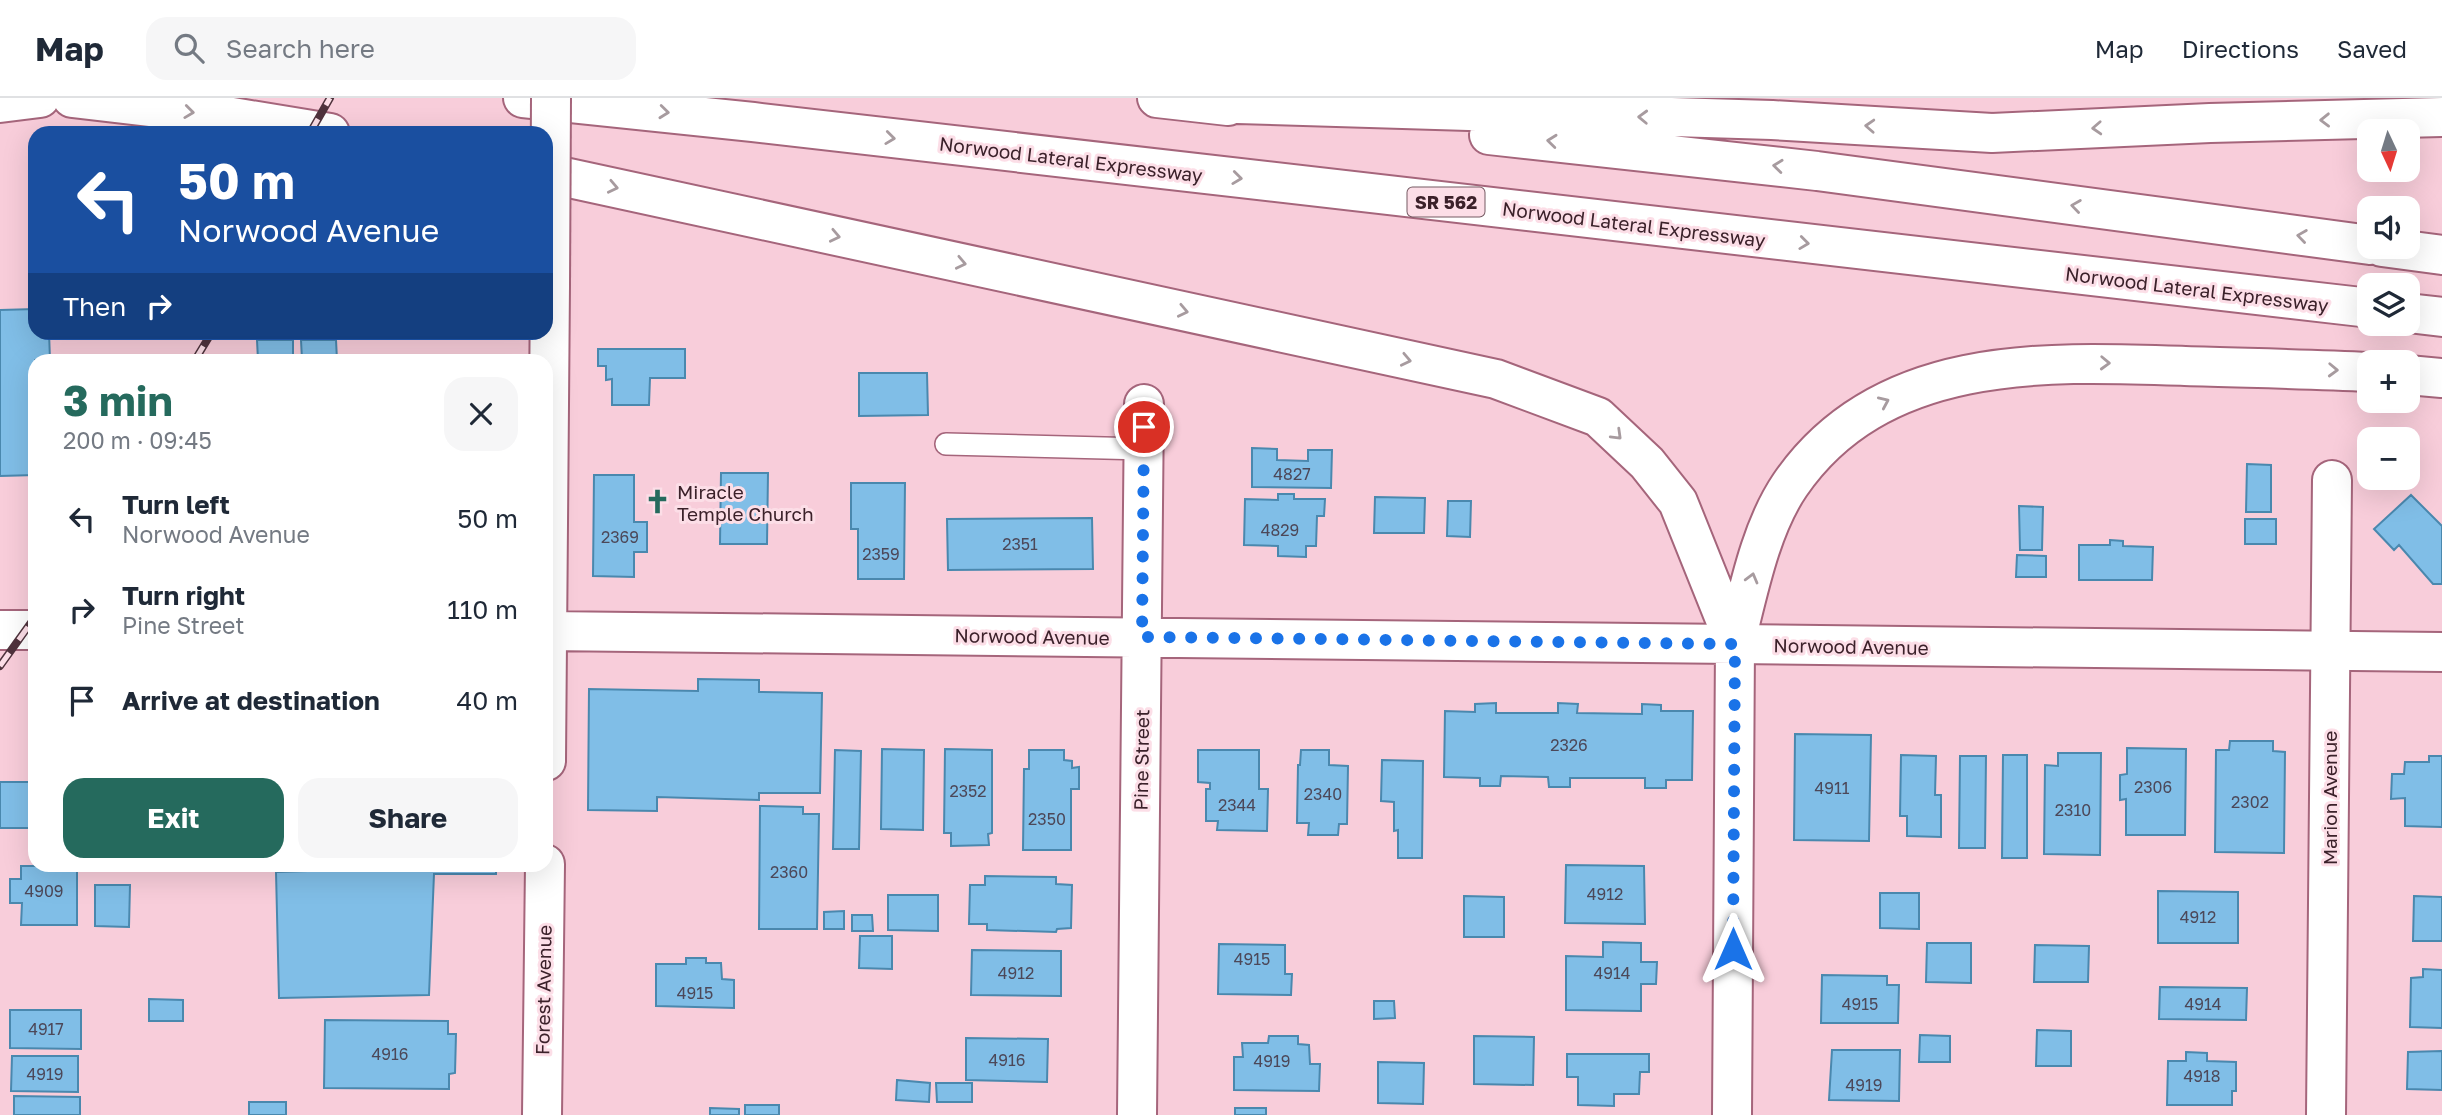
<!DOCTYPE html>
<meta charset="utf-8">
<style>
body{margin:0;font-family:"Golos Text",sans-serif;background:#f6f6f7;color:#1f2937;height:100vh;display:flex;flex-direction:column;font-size:26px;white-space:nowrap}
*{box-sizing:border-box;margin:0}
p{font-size:23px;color:#747a83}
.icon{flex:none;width:38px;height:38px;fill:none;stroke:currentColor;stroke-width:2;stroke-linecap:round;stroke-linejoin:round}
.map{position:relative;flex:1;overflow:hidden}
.side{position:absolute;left:28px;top:256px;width:525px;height:518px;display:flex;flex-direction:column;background:#fff;border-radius:21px;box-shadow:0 7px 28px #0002}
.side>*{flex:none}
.guide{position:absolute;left:28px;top:28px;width:525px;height:214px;border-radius:21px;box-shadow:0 7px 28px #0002;background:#1a4fa0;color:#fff;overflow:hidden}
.needle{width:46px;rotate:176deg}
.buttons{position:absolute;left:2357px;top:21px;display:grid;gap:14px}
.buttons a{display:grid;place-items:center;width:63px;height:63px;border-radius:14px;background:#fff;box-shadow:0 7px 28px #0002;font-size:35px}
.pin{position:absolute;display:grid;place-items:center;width:60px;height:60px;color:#fff;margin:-30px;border:4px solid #fff;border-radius:50%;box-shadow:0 2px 7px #0007}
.me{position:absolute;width:77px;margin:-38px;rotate:0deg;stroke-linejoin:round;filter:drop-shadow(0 0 5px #0008)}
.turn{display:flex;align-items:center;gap:24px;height:147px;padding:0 35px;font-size:32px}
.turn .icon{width:91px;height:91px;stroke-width:2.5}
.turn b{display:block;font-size:49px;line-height:60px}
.then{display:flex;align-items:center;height:66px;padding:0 35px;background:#0003;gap:14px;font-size:26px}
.round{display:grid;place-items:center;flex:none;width:74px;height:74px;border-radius:21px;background:#f6f6f7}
.head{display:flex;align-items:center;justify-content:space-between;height:119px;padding:0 35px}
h1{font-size:42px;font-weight:700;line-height:52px;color:#256a5d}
.primary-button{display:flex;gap:14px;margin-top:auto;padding:14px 35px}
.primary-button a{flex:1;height:80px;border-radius:21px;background:#256a5d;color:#fff;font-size:28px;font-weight:700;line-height:80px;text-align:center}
.primary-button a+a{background:#f6f6f7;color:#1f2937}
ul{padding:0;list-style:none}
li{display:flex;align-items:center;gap:21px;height:91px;padding:0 35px}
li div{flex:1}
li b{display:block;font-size:26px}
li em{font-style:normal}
header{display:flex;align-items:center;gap:42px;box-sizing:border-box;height:98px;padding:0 35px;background:#fff;border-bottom:2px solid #e0e1e3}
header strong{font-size:33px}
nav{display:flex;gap:38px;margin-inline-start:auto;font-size:24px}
.search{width:490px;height:63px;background:#f6f6f7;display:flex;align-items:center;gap:18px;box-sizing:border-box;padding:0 24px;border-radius:21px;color:#747a83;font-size:26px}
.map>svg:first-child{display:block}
</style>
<header>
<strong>Map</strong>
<div class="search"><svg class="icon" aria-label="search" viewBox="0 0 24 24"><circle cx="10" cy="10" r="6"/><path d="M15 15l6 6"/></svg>Search here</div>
<nav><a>Map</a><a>Directions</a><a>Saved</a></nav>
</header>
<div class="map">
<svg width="2442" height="1017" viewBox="0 0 2442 1017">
<rect width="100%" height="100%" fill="#f8cdda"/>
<!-- building -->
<path fill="#80bee7" stroke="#4a88ae" stroke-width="2" d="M35,211V234H49L50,262H35V377L0,378V212Z
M257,242H293V262H258Z
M301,242H336L337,262H302Z
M598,251H685V280H650L649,307H612V281L606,282V268H598Z
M859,275H927L928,317L859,318Z
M1252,350L1277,351V362L1308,363V352H1332L1331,390L1252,389Z
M2247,366L2271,367V414H2246Z
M721,375H768L767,446H720Z
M594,377H634V424H647V454H634V479L593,478Z
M851,385H905L904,481H858V431H851Z
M1278,396H1294V401H1325L1324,418H1317L1316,448H1306V459L1278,458V448L1244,447L1245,401L1278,402Z
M2411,397L2442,428V486H2433L2399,447L2394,452L2374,431Z
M1375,399L1425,400L1424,435H1374Z
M1448,403H1471L1470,439L1447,438Z
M2019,408L2043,409L2042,452H2020Z
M1092,420L1093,471L948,472L947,421Z
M2245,421H2276V446H2245Z
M2110,442L2123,443V448L2153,449L2152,482H2079V447H2110Z
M2017,457L2046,458V479H2016Z
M698,581L759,582V594L822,595L820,695H759V702L657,699V713L588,712L589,591L698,593Z
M1496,605V615H1558V605L1578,606L1577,615L1642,616V606L1661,607V613H1693L1692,682H1666V690H1645V680H1570V689H1549L1548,679L1501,678L1500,688H1480V680L1444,679L1445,613L1475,614V606Z
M1795,636L1871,637L1869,743L1794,742Z
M2230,643H2273V653L2285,654L2284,755L2215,754L2216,652H2229Z
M31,646H35V730H0V684H31Z
M2127,650L2186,651L2185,737H2126V701L2120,702V677L2127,676Z
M882,651L924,652L923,732L881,731Z
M945,651L992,652V735L988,736L989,747L951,748V735H944Z
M835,652L861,653L859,751H833Z
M1029,652H1064V662L1072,663V670L1079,669V691H1071V752H1023L1024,671H1029Z
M1198,652H1259V691H1268L1267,733L1217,732L1218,723H1206V691H1210V685L1198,684Z
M1301,652H1329V667L1348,668L1347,726H1339L1338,737H1308L1309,725H1297L1298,667H1300Z
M2058,655H2101L2100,757L2044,756L2045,667L2058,668Z
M1901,657L1936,658L1935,697H1941V739L1907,738V718H1900Z
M2003,657H2027V760H2002Z
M1960,658H1986L1985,750H1959Z
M2429,658H2442V729L2405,728V700L2391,701L2392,676H2404L2405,664H2429Z
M1382,662L1423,663L1422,760H1398V732L1394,733V704L1381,703Z
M760,708L803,709V716H819L817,831H759Z
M402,766H496V776H434L429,897L279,900L276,774L402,770Z
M1566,767L1644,768L1645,826L1565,825Z
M21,768H77V827H21L22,805H10V781H21Z
M985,778L1056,779V786L1072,787L1071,830L1057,831L1056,834L987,832V826H969L970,787H985Z
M95,787H130L129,829L95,828Z
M2158,793L2238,794V845H2158Z
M1880,795H1919V831L1880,830Z
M888,797H938V833L888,832Z
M1464,798L1504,799V839H1464Z
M2414,798L2442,799V843H2413Z
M844,813V831H824V814Z
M852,817H872L873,833H852Z
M860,838H892V871L859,870Z
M1603,844L1641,845V864H1657L1656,886H1641V913L1566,912V858L1603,859Z
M1927,845H1971V885L1926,884Z
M1219,846L1285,847V876H1292L1291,897L1218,896Z
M2035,847L2089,848L2088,884H2034Z
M972,852L1061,853V898L971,897Z
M686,860H706V865H721L722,881L734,882V910L656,908V866H686Z
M2423,871L2442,872V930L2410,929L2411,880L2423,879Z
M1822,877L1887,878V887H1899L1898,925H1821Z
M2160,889L2247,890L2246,922L2159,921Z
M149,901L183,902V923H149Z
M1374,903H1394L1395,920L1374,921Z
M10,912H81V951L10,950Z
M325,922L448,923V936H456L455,975L449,976V991L324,990Z
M2037,932L2071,933V968H2036Z
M1920,937L1950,938V964H1919Z
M1269,938H1298V946L1309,947L1310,966H1320L1319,993L1234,992V959H1243L1242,945H1268Z
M1474,938L1534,939L1533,987L1474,986Z
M966,940L1048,941L1047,984L966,982Z
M1832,952H1900L1899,1003L1829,1002Z
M2442,953V992L2407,991L2408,954Z
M2186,954L2207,955V963L2236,964V993H2232V1007H2167L2168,963H2186Z
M1567,956H1649V974H1640L1639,996H1614V1008L1578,1007V979H1567Z
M12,958H78V994L11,993Z
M1378,964L1424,965L1423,1006L1378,1005Z
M897,982L930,985L929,1004L896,1002Z
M936,985H972V1004H937Z
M14,998L80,999V1017H14Z
M249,1004H286V1017H249Z
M745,1007H779V1017H745Z
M710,1010L739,1011V1017H710Z
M1235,1010H1266V1017H1235Z"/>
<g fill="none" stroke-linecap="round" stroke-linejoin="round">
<defs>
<path id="lane" d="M946,346L1144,351"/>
<path id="street" d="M0,532H35
M546,533L1735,546L1732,1017
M546,663L550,187
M542,1017L545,766
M1137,1017L1144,306
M2326,1017L2332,382"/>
<path id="secondary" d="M1735,546L2442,554"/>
<path id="highway" d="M72,0L226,18L330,35
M523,0L753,24L2370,210
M1157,0L1228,8
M0,5L40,0
M1203,5L1772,22L1992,35L2210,25L2442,19
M1489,37L1817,73L2370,147
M546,75L1496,281L1598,319L1647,365L1678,404L1735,546
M2382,149L2442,157
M2408,215L2442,219
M2408,277L2442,280
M1735,546C1748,495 1760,431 1790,387C1880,256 2043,263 2185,268C2246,270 2308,271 2370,274"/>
</defs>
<!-- lane casing -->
<use href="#lane" stroke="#a5657b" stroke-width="24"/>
<!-- street casing -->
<use href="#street" stroke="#a5657b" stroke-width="42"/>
<!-- secondary casing -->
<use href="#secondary" stroke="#a5657b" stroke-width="42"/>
<!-- highway casing -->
<use href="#highway" stroke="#a5657b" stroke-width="42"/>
<!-- lane -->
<use href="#lane" stroke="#fff" stroke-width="21"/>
<!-- street -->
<use href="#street" stroke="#fff" stroke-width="38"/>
<!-- secondary -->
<use href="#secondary" stroke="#fff" stroke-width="38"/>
<!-- highway -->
<use href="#highway" stroke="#fff" stroke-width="38"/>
<defs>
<path id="rail" d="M310,35L330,0
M195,262L212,234
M0,568L35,519"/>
</defs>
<!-- rail casing -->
<use href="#rail" stroke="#4f333d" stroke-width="8"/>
<!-- rail -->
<use href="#rail" stroke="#fcdee7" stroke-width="5" stroke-dasharray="16" stroke-linecap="butt"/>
<defs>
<path id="street-bridge" d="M550,187L551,0"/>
</defs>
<!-- street-bridge casing -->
<use href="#street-bridge" stroke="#a5657b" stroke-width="42" stroke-linecap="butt"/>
<!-- street-bridge -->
<use href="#street-bridge" stroke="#fff" stroke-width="38"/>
</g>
<!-- one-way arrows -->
<defs><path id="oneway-chevron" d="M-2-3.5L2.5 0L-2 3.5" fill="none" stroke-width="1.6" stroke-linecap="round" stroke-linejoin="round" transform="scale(1.75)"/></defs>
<g stroke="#a79b9f">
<use href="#oneway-chevron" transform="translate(189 14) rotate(7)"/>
<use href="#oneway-chevron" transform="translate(664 14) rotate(6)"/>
<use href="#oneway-chevron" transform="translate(1643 19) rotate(-178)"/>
<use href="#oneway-chevron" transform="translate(2325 22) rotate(179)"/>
<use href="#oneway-chevron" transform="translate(1870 28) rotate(-177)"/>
<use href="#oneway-chevron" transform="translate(2097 30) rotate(177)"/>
<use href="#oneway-chevron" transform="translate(890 40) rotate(7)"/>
<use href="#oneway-chevron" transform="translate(1552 43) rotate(-174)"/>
<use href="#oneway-chevron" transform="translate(1778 68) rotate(-174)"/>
<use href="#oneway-chevron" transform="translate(1237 80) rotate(7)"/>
<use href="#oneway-chevron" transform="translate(613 89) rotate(12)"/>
<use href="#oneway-chevron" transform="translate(2076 108) rotate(-172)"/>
<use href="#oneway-chevron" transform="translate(835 138) rotate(12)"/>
<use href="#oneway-chevron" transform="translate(2302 138) rotate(-172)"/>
<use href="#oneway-chevron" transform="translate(1804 145) rotate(7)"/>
<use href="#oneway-chevron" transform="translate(961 165) rotate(12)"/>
<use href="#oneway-chevron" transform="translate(1183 213) rotate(12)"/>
<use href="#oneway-chevron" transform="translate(1406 262) rotate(12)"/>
<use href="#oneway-chevron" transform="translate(2105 265) rotate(2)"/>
<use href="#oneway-chevron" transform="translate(2333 272) rotate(2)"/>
<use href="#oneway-chevron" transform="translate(1884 304) rotate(-24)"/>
<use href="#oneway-chevron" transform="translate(1617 337) rotate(44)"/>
<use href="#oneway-chevron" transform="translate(1752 480) rotate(-75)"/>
</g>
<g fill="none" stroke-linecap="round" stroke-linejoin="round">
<!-- route -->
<path stroke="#1a73e8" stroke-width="12" stroke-dasharray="0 21.6" d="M1144,329L1142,539L1735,546L1733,851"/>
</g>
<!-- icons -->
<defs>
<symbol id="church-bare" viewBox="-9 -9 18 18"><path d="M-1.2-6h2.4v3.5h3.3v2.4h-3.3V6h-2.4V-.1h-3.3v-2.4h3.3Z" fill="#256a5d" stroke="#fcdee7" stroke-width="2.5" paint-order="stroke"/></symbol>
</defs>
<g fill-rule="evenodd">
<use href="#church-bare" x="640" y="386" width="35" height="35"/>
</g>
<g text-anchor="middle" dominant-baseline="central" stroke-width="6" stroke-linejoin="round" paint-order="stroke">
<!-- number labels -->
<g font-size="16" fill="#4c4859">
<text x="1292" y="376">4827</text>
<text x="1280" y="432">4829</text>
<text x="620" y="439">2369</text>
<text x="1020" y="446">2351</text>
<text x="881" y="456">2359</text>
<text x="1569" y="647">2326</text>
<text x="2153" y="689">2306</text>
<text x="1832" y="690">4911</text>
<text x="968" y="693">2352</text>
<text x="1323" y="696">2340</text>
<text x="2250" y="704">2302</text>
<text x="1237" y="707">2344</text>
<text x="2073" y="712">2310</text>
<text x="1047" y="721">2350</text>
<text x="789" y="774">2360</text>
<text x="44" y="793">4909</text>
<text x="1605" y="796">4912</text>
<text x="2198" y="819">4912</text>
<text x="1252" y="861">4915</text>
<text x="1016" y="875">4912</text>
<text x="1612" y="875">4914</text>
<text x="695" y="895">4915</text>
<text x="1860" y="906">4915</text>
<text x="2203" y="906">4914</text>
<text x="46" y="931">4917</text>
<text x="390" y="956">4916</text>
<text x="1007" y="962">4916</text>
<text x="1272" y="963">4919</text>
<text x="45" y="976">4919</text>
<text x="2202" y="978">4918</text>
<text x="1864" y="987">4919</text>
</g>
<!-- shield labels -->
<rect fill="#fcdee7" stroke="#755a63" stroke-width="2" x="1407.5" y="89.5" width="77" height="29" rx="5"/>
<g font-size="18" font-weight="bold" fill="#3b212a">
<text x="1446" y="104">SR 562</text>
</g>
<!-- street labels -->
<g font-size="19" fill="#3b212a" stroke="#fcdee7">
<text transform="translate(1071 61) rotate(7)">Norwood Lateral Expressway</text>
<text transform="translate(1634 126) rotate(7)">Norwood Lateral Expressway</text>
<text transform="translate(2197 191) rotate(7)">Norwood Lateral Expressway</text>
<text transform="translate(1032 538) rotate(1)">Norwood Avenue</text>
<text transform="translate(1851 548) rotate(1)">Norwood Avenue</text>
<text transform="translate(1141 662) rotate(-89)">Pine Street</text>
<text transform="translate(2329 700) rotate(-90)">Marion Avenue</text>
<text transform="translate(543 892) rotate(-89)">Forest Avenue</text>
</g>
<!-- poi labels -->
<g font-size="19" fill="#3b212a" stroke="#fcdee7" text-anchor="start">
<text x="677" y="393">Miracle<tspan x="677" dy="22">Temple Church</tspan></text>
</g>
</g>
</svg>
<div class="buttons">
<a><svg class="needle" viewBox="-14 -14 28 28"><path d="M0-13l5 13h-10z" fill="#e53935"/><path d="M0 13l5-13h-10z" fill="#747a83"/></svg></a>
<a><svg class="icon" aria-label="sound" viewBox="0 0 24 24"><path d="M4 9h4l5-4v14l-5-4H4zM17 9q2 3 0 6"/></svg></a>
<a><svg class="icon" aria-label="layers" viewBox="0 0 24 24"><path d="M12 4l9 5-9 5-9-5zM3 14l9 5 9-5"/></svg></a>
<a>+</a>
<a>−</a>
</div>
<div class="pin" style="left:1144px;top:329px;background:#d93025"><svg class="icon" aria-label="arrive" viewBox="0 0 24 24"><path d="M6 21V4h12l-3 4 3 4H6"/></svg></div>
<svg class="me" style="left:1733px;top:851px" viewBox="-20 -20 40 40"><path d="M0-17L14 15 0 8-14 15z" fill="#1a73e8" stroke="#fff" stroke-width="4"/></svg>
<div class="guide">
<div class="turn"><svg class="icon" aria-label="left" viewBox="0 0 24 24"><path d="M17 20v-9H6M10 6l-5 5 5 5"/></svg><div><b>50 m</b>Norwood Avenue</div></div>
<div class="then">Then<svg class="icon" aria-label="right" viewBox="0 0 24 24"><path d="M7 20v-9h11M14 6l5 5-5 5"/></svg></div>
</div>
<section class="side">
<div class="head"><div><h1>3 min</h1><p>200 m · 09:45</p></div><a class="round"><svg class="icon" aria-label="close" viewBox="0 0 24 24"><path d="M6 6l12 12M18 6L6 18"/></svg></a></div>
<ul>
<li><svg class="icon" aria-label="left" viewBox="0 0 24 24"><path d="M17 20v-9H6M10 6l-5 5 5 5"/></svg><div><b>Turn left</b><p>Norwood Avenue</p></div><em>50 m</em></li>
<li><svg class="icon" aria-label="right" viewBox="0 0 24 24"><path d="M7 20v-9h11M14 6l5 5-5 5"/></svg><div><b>Turn right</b><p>Pine Street</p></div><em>110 m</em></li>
<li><svg class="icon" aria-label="arrive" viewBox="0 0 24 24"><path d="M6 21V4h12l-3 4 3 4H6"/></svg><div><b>Arrive at destination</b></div><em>40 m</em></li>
</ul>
<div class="primary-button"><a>Exit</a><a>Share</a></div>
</section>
</div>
